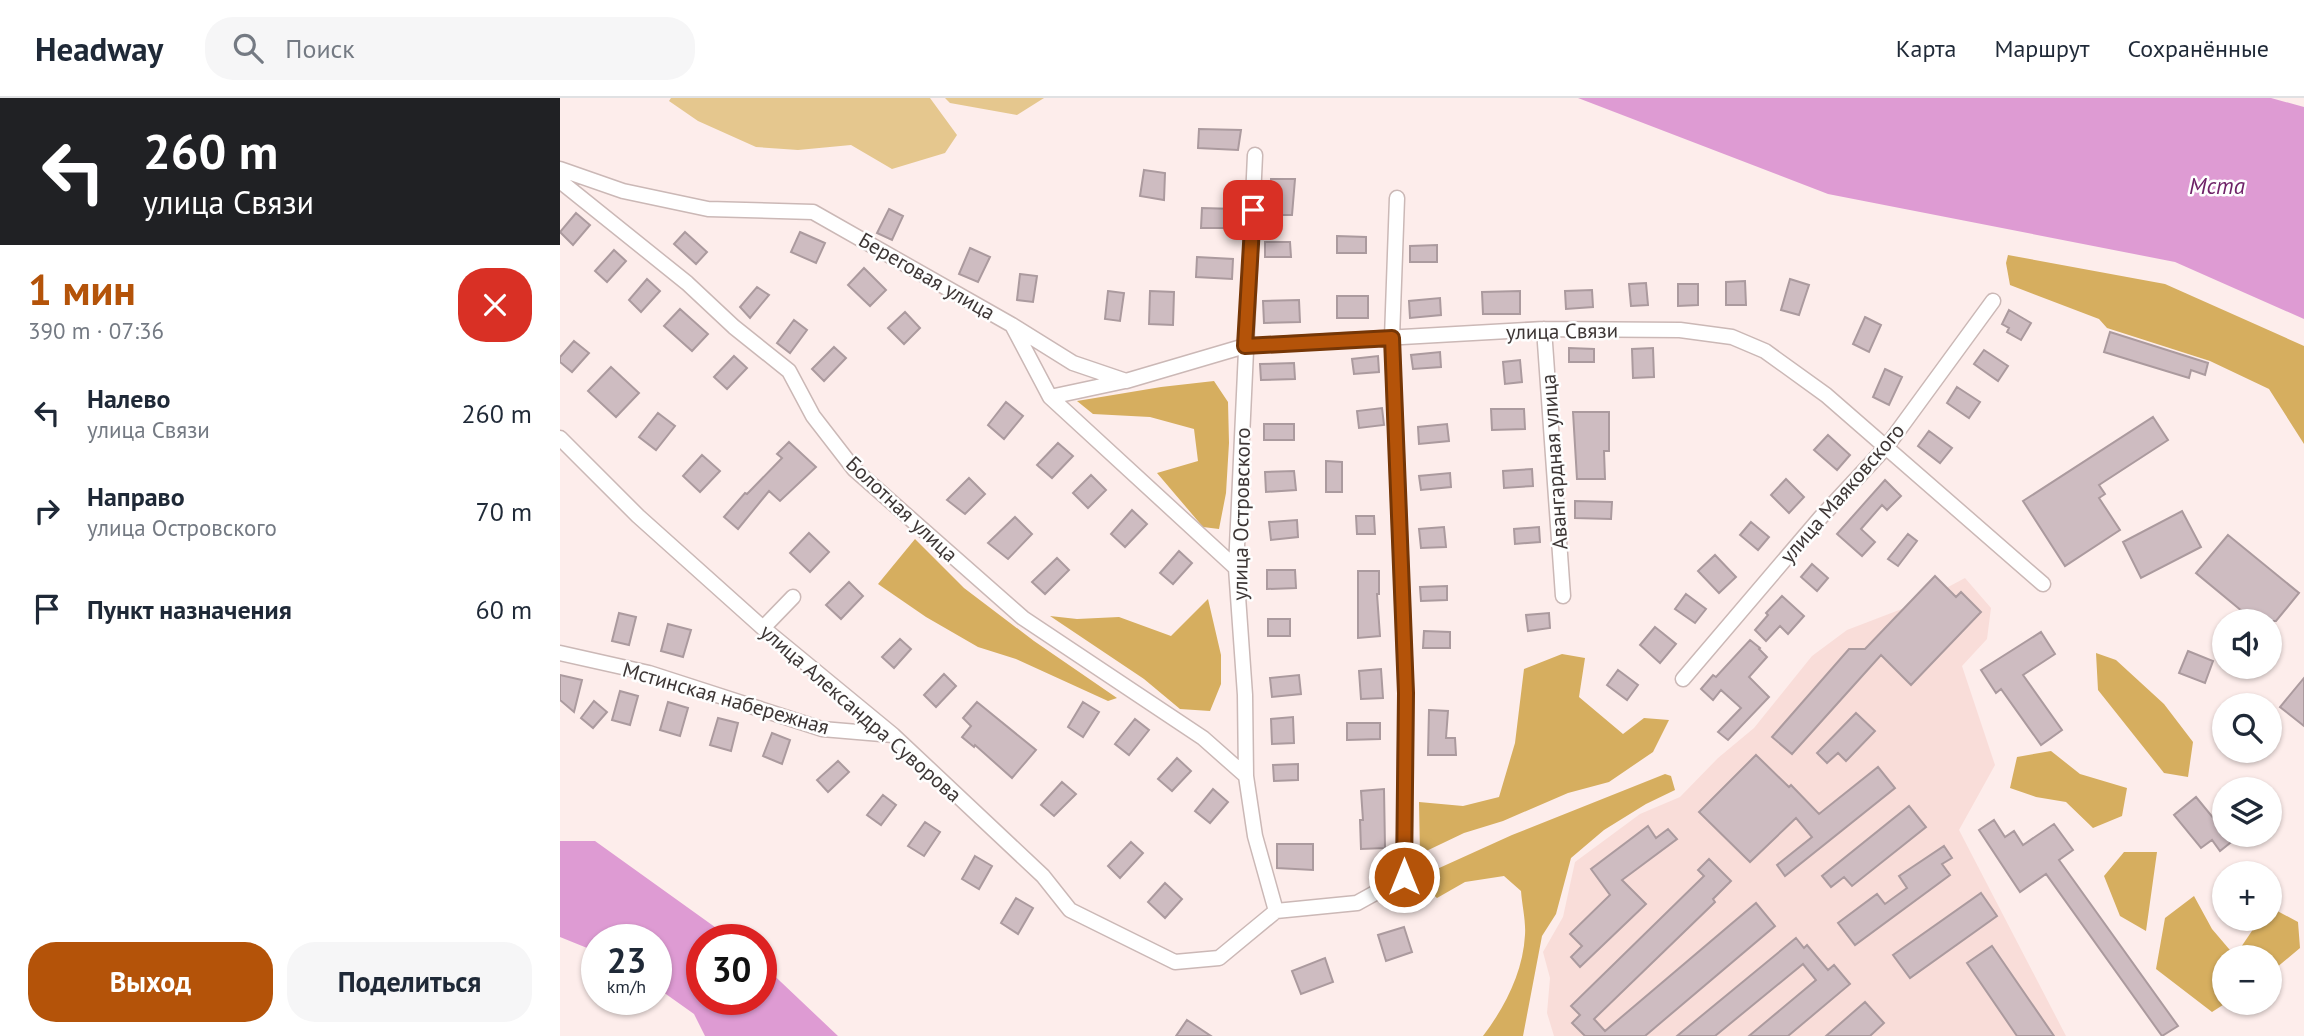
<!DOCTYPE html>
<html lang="ru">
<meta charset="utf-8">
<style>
body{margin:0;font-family:"PT Sans",sans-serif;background:#f6f6f7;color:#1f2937;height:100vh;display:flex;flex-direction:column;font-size:26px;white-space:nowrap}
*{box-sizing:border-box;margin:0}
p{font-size:23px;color:#747a83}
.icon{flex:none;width:38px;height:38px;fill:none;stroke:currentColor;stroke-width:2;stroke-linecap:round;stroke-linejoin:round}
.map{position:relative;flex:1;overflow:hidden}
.details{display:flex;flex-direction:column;background:#fff;width:560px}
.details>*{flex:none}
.banner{background:#202124;color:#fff;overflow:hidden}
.fabs{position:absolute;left:1652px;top:511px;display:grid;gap:14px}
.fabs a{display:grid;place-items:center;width:70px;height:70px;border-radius:50%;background:#fff;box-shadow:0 2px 5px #0004;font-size:35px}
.speed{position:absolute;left:21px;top:826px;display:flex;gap:14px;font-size:35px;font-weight:700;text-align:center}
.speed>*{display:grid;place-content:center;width:91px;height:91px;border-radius:50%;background:#fff;box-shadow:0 2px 5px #0004;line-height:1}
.speed small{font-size:18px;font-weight:400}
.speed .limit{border:10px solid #d22;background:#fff;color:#111}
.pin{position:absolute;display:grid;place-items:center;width:60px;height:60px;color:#fff;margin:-30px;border-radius:14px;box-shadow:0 4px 10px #0006}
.me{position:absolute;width:77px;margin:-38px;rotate:0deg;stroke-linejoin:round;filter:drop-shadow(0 0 5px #0008)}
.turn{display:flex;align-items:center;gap:24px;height:147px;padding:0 28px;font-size:32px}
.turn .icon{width:91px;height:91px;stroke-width:2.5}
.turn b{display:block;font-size:49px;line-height:60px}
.round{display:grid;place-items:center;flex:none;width:74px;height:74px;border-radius:28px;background:#f6f6f7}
.overview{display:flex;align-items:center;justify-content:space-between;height:119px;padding:0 28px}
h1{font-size:42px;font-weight:700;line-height:52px;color:#b45309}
.primary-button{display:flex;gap:14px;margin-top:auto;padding:14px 28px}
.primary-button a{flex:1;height:80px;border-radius:28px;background:#b45309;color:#fff;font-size:28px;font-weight:700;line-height:80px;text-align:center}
.primary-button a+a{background:#f6f6f7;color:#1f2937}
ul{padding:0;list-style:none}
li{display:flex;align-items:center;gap:21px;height:98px;padding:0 28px}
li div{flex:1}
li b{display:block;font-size:26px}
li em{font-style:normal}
header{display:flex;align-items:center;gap:42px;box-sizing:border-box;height:98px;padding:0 35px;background:#fff;border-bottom:2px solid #e0e1e3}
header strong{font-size:33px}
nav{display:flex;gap:38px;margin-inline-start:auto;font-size:24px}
.search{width:490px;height:63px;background:#f6f6f7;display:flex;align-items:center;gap:18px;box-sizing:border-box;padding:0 24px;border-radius:28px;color:#747a83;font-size:26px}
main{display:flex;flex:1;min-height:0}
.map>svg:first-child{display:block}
</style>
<header>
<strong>Headway</strong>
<div class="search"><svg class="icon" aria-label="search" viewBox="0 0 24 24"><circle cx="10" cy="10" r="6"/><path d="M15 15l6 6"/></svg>Поиск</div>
<nav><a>Карта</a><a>Маршрут</a><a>Сохранённые</a></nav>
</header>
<main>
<section class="details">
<div class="banner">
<div class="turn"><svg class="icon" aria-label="left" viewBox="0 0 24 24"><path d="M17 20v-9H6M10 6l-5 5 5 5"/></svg><div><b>260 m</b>улица Связи</div></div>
</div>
<div class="overview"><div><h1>1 мин</h1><p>390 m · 07:36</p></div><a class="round" style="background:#d93025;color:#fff"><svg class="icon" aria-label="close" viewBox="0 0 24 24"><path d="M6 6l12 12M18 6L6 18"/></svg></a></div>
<ul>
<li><svg class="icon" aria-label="left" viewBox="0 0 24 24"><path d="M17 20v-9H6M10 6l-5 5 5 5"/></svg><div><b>Налево</b><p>улица Связи</p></div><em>260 m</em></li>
<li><svg class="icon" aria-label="right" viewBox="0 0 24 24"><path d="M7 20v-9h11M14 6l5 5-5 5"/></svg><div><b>Направо</b><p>улица Островского</p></div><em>70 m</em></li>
<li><svg class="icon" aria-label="arrive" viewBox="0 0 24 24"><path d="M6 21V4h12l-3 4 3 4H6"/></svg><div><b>Пункт назначения</b></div><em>60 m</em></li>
</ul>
<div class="primary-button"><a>Выход</a><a>Поделиться</a></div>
</section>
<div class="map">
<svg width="1744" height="938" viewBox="0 0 1744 938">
<rect width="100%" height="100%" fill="#fdedeb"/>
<!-- built -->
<path fill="#f9ddd9" d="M1405,480L1431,510L1427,541L1402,568L1435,667L1399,732L1506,938H994L987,915L990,880L983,854L1003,819L1015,764L1080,716L1120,699L1158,660L1194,630L1252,558L1287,532L1360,504Z"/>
<!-- green -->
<path fill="#e5c78e" d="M111,0H370L397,37L385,55L332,71L291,47L238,52L196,49L138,23L109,3Z
M385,0H484L457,17L390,5Z"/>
<!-- forest -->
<path fill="#d6ae5f" d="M1448,157L1605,186L1744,248V346L1709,291L1650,263L1547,230L1539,221L1450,187L1446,165Z
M654,283L668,304L669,345L666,395L659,431L643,429L597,375L638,363L634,331L590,319L533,316L517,303L601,289Z
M355,441L404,490L474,543L557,600L548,603L456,561L418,549L366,519L318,486Z
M648,501L661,557V586L650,613L620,611L584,581L490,518L517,521L559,519L611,538Z
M1536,555L1556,562L1604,606L1633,644L1628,679L1604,675L1538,592Z
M1002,556L1025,560L1019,599L1063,636L1084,620L1109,622L1093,654L1049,684L1008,695L943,723L904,735L860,756L859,704L903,708L939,699L955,645L964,571Z
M1491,653L1520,676L1567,690L1562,718L1533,730L1506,704L1476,699L1450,690L1457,659Z
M1105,676L1111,678L1115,692L1086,706L1044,732L1011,760L996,816L982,838L963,938H923C945,909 963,874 965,837C966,823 962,807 961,793L944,778L905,784L877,800L862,787L877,771L952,737Z
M1564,754H1597L1586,833L1560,818L1544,778Z
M1634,798L1652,831L1675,858L1700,821H1710V809L1738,824L1740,850L1710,875V859H1664V905H1666L1652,914L1596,871L1605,820Z"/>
<!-- water -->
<path fill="#de9bd3" d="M1018,0H1711L1744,9V221L1615,164L1268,96Z
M0,743H35L173,842H142V901H201V865L278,938H145L134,916L96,889V842H37V854L0,839Z"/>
<!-- building -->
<path fill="#cebcc1" stroke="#ab9a9e" stroke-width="2" d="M639,31L681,32L678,52L638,50Z
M584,72L605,75L604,102L580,98Z
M711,81H735L732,117H710Z
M642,110L676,111V130H641Z
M329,111L343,118L332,142L317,135Z
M16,115L30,127L13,147L0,134Z
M125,134L147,154L136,166L114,146Z
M240,134L265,145L256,165L231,154Z
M777,138L806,139V155H777Z
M705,144H730L731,159H705Z
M877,147V164H850V148Z
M410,150L430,159L418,184L399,176Z
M54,152L66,163L47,184L35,173Z
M637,159L673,161L672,181L636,179Z
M304,170L326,192L310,208L288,187Z
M460,176L477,178L473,204L457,202Z
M87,181L100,193L81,214L69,202Z
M1230,181L1249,187L1239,217L1221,212Z
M1185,183L1186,207H1166V184Z
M1086,185L1088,207L1071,208L1069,186Z
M1118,186H1138V207L1118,208Z
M197,189L209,197L190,220L180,209Z
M1032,192L1033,209L1006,211L1005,193Z
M548,193L564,195L560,223L545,221Z
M590,193L614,194L613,227L589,226Z
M960,193V216H923L922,194Z
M777,198H808V220H777Z
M880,200L881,217L850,220L849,203Z
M739,202L740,224L704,225L703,203Z
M120,211L148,236L132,253L104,228Z
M1449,212L1471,225L1461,242L1447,234L1449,230L1442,226Z
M345,214L360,230L344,246L328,230Z
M1305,219L1321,227L1309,254L1293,246Z
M234,222L247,232L230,255L217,245Z
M1550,234L1648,265L1645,277L1631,272L1629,280L1544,254Z
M14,243L29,255L12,274L0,264V259Z
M274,249L286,260L264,283L252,271Z
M1009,250L1034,251V264H1009Z
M1093,250L1094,279L1073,280L1072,251Z
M1424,252L1448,268L1438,283L1414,266Z
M880,254L881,269L853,271L851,257Z
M174,258L187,270L167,291L154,279Z
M818,258L819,274L794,276L792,261Z
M960,262L962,284L945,286L943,264Z
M734,265L735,281L701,282L700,266Z
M51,269L79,295L56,319L28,293Z
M1325,271L1342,279L1329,307L1313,299Z
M1397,289L1420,304L1409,320L1387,305Z
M446,304L463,318L444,341L428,327Z
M822,310L824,327L799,330L797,313Z
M931,311H964L965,331L932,332Z
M1013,314H1049V353H1044L1045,381H1017Z
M98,315L115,328L96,352L79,339Z
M1593,319L1608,342L1539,387L1545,396L1539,400L1560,432L1505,468L1463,403Z
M704,326H734V342H704Z
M887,326L889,343L859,346L858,329Z
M1369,333L1392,350L1380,365L1358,348Z
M1268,337L1290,357L1277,372L1254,352Z
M229,344L256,369L220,403L209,393L178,431L164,419L185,395L187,396L222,360L217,356Z
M498,345L513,358L492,380L477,367Z
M142,357L160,373L140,394L123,378Z
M766,363L782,364V394H766Z
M972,371L973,388L944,390L943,373Z
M734,373L736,392L706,394L705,374Z
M890,375L891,389L861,392L859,378Z
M531,377L546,392L528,410L513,395Z
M409,380L425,396L405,416L387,402Z
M1226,381L1244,399L1229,415L1211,397Z
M1325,382L1341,398L1327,412L1322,407L1301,431L1315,444L1302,458L1277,436Z
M1015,403L1052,404L1051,421L1015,420Z
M572,412L587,426L565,449L551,436Z
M1622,413L1641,449L1581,480L1563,444Z
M796,418H814L815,436H797Z
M455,419L472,436L448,461L428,445Z
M737,422L738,439L711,442L709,424Z
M1191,424L1209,439L1198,452L1180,437Z
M884,429L886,449L861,450L859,431Z
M979,429L980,444L955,446L954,431Z
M249,435L269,454L250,474L230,455Z
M1348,436L1357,443L1338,468L1328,461Z
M1668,437L1739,495L1716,523H1694L1636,475Z
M619,453L632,465L613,486L600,475Z
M1155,457L1176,479L1159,495L1138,473Z
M497,460L509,472L485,496L472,484Z
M1252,466L1268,480L1257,493L1241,479Z
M707,472H735L736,490L707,491Z
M798,473H819V496H817L820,538L798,540Z
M1375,478L1396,499L1401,494L1421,514L1351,587L1321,557L1232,656L1212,639L1289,551H1305Z
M289,484L303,498L281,521L266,507Z
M887,488V502L861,503L860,489Z
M1126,496L1146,511L1135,525L1115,511Z
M1222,498L1244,518L1228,536L1220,528L1206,543L1195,532L1208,517L1206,515Z
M59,515L76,519L69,547L52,543Z
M989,515L990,530L968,533L966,517Z
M708,521H730V538H708Z
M108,526L131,532L123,559L101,553Z
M1095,529L1116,546L1100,565L1080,547Z
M864,533L890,534V550H863Z
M1481,534L1495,556L1463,577L1502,632L1481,647L1441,591L1436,595L1421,572Z
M340,541L351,551L334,570L322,559Z
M1190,542L1200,550L1199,551L1207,559L1189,579L1209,599L1168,642L1158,634L1181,610L1161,592L1153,602L1141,591L1153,577L1156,579Z
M1628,553L1653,563L1645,585L1619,575Z
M821,571L823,600L801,601L799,573Z
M1058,572L1078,587L1067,602L1047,587Z
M384,576L396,588L376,609L364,597Z
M0,577L22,582L14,614L0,602Z
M739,577L741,596L712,599L710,580Z
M1744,580V628L1720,609Z
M60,593L78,598L70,627L52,622Z
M34,603L47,614L33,630L21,620Z
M108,604L128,610L120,638L100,632Z
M417,604L476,652L452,680L415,647L414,649L402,639L411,628L403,620Z
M523,604L539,614L523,639L508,629Z
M869,612L888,613L886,640H895L896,657H868Z
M1296,615L1315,633L1286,663L1278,655L1267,665L1257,655Z
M733,619L734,645L712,646L711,621Z
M158,620L178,625L171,653L150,647Z
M575,621L589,632L569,657L555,646Z
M787,625H820V641L787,642Z
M212,635L230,642L222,666L203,658Z
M1196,657L1229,689L1231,687L1259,716L1318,669L1335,690L1225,778L1217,767L1252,739L1236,720L1190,764L1139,714Z
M617,660L631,673L612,693L598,681Z
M278,663L289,674L268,694L257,682Z
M738,666V682L714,683L713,667Z
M502,684L516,696L494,718L481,707Z
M653,691L668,704L650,725L635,713Z
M824,691L825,750L801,751L800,722H803L801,693Z
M323,697L336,707L321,727L307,717Z
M1636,699L1664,733V737H1680L1660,753L1652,742L1641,750L1614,717Z
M1349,708L1366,729L1292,788L1284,779L1271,789L1262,778Z
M1434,722L1445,739L1454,733L1463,747L1494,726L1513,752L1499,762L1618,928L1602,938L1486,776L1460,794L1419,732Z
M365,724L380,734L364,758L348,748Z
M1088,728L1096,740L1108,731L1117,741L1062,782L1086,806L1020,869L1011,859L1022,848L1010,836L1050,797L1031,771Z
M571,744L583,755L560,780L548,768Z
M717,746H753V772L717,770Z
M1384,748L1392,760L1382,766L1390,777L1295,847L1278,825L1317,796L1325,806L1347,790L1339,778Z
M415,758L432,768L419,791L402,781Z
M1149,761L1171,783L1153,801L1155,804L1034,921L1045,933L1196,805L1215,828L1085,938H1025L1012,925L1020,917L1011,908L1144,778L1138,772Z
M605,785L622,801L605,820L588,804Z
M1421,795L1437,818L1350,880L1333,857Z
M456,800L473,810L458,836L441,825Z
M844,829L852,854L826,863L818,837Z
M1236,840L1244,850L1247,847L1268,872L1274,867L1290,886L1228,938H1189L1256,882L1243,866L1155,938H1117Z
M1432,848L1494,938H1457L1407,865Z
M765,860L773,884L741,896L732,873Z
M1305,904L1324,925L1310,938H1266Z
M627,922L651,938H616Z"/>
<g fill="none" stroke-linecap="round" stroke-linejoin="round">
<defs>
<path id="minor" d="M695,57L676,470L685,597L686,678L695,738L716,813
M0,71L63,93L148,111L253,114L452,227L490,299L676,470
M0,83L127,185L174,229L229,273L253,318L294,371L463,520L643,640L686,678
M452,227L513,265L566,283L685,248L984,231L1120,232L1172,239L1205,253L1266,297L1483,486
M984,231L1003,498
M490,299L565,283
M0,340L78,418L203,530L333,637L483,778L510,812L615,864L659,860L716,813L797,805L844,779L846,595L832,240L837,100
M203,530L233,499
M0,555L89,575L262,631L333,637
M1123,581L1261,419L1327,348L1433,203"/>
</defs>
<!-- minor casing -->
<use href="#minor" stroke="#cbb8b6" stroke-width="17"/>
<!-- minor -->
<use href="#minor" stroke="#fff" stroke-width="14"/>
</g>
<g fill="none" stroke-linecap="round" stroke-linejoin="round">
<defs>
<path id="route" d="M693,112L685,248L832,240L846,595L844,779"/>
</defs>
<!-- route casing -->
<use href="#route" stroke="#753606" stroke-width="18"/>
<!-- route -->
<use href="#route" stroke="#b45309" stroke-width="12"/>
</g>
<g text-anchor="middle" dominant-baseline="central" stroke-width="5" stroke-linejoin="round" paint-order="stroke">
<!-- street labels -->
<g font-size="21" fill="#3d3635" stroke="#fefefe">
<text transform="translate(367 178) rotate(30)">Береговая улица</text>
<text transform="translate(1002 233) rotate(-1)">улица Связи</text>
<text transform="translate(994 364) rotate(-94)">Авангардная улица</text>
<text transform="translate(1282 395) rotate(-49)">улица Маяковского</text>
<text transform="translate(342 411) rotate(43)">Болотная улица</text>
<text transform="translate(681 416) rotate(-89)">улица Островского</text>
<text transform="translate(166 600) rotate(16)">Мстинская набережная</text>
<text transform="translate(301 615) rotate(41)">улица Александра Суворова</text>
</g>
<!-- water labels -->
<g font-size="23" font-style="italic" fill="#6e2167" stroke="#fefefe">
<text x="1657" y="87">Мста</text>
</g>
</g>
</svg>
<div class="fabs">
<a><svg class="icon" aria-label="sound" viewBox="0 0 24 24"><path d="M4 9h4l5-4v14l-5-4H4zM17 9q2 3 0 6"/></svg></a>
<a><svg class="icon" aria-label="search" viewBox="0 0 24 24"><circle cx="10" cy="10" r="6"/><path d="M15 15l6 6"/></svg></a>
<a><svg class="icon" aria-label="layers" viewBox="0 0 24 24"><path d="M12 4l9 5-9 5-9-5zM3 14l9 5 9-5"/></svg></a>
<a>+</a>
<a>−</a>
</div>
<div class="speed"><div>23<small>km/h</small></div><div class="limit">30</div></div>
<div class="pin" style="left:693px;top:112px;background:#d93025"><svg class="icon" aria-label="arrive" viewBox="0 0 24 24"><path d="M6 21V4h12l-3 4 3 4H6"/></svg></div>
<svg class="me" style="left:844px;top:779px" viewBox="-20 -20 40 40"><circle r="17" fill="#b45309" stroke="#fff" stroke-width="3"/><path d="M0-11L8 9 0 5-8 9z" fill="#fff"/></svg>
</div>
</main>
